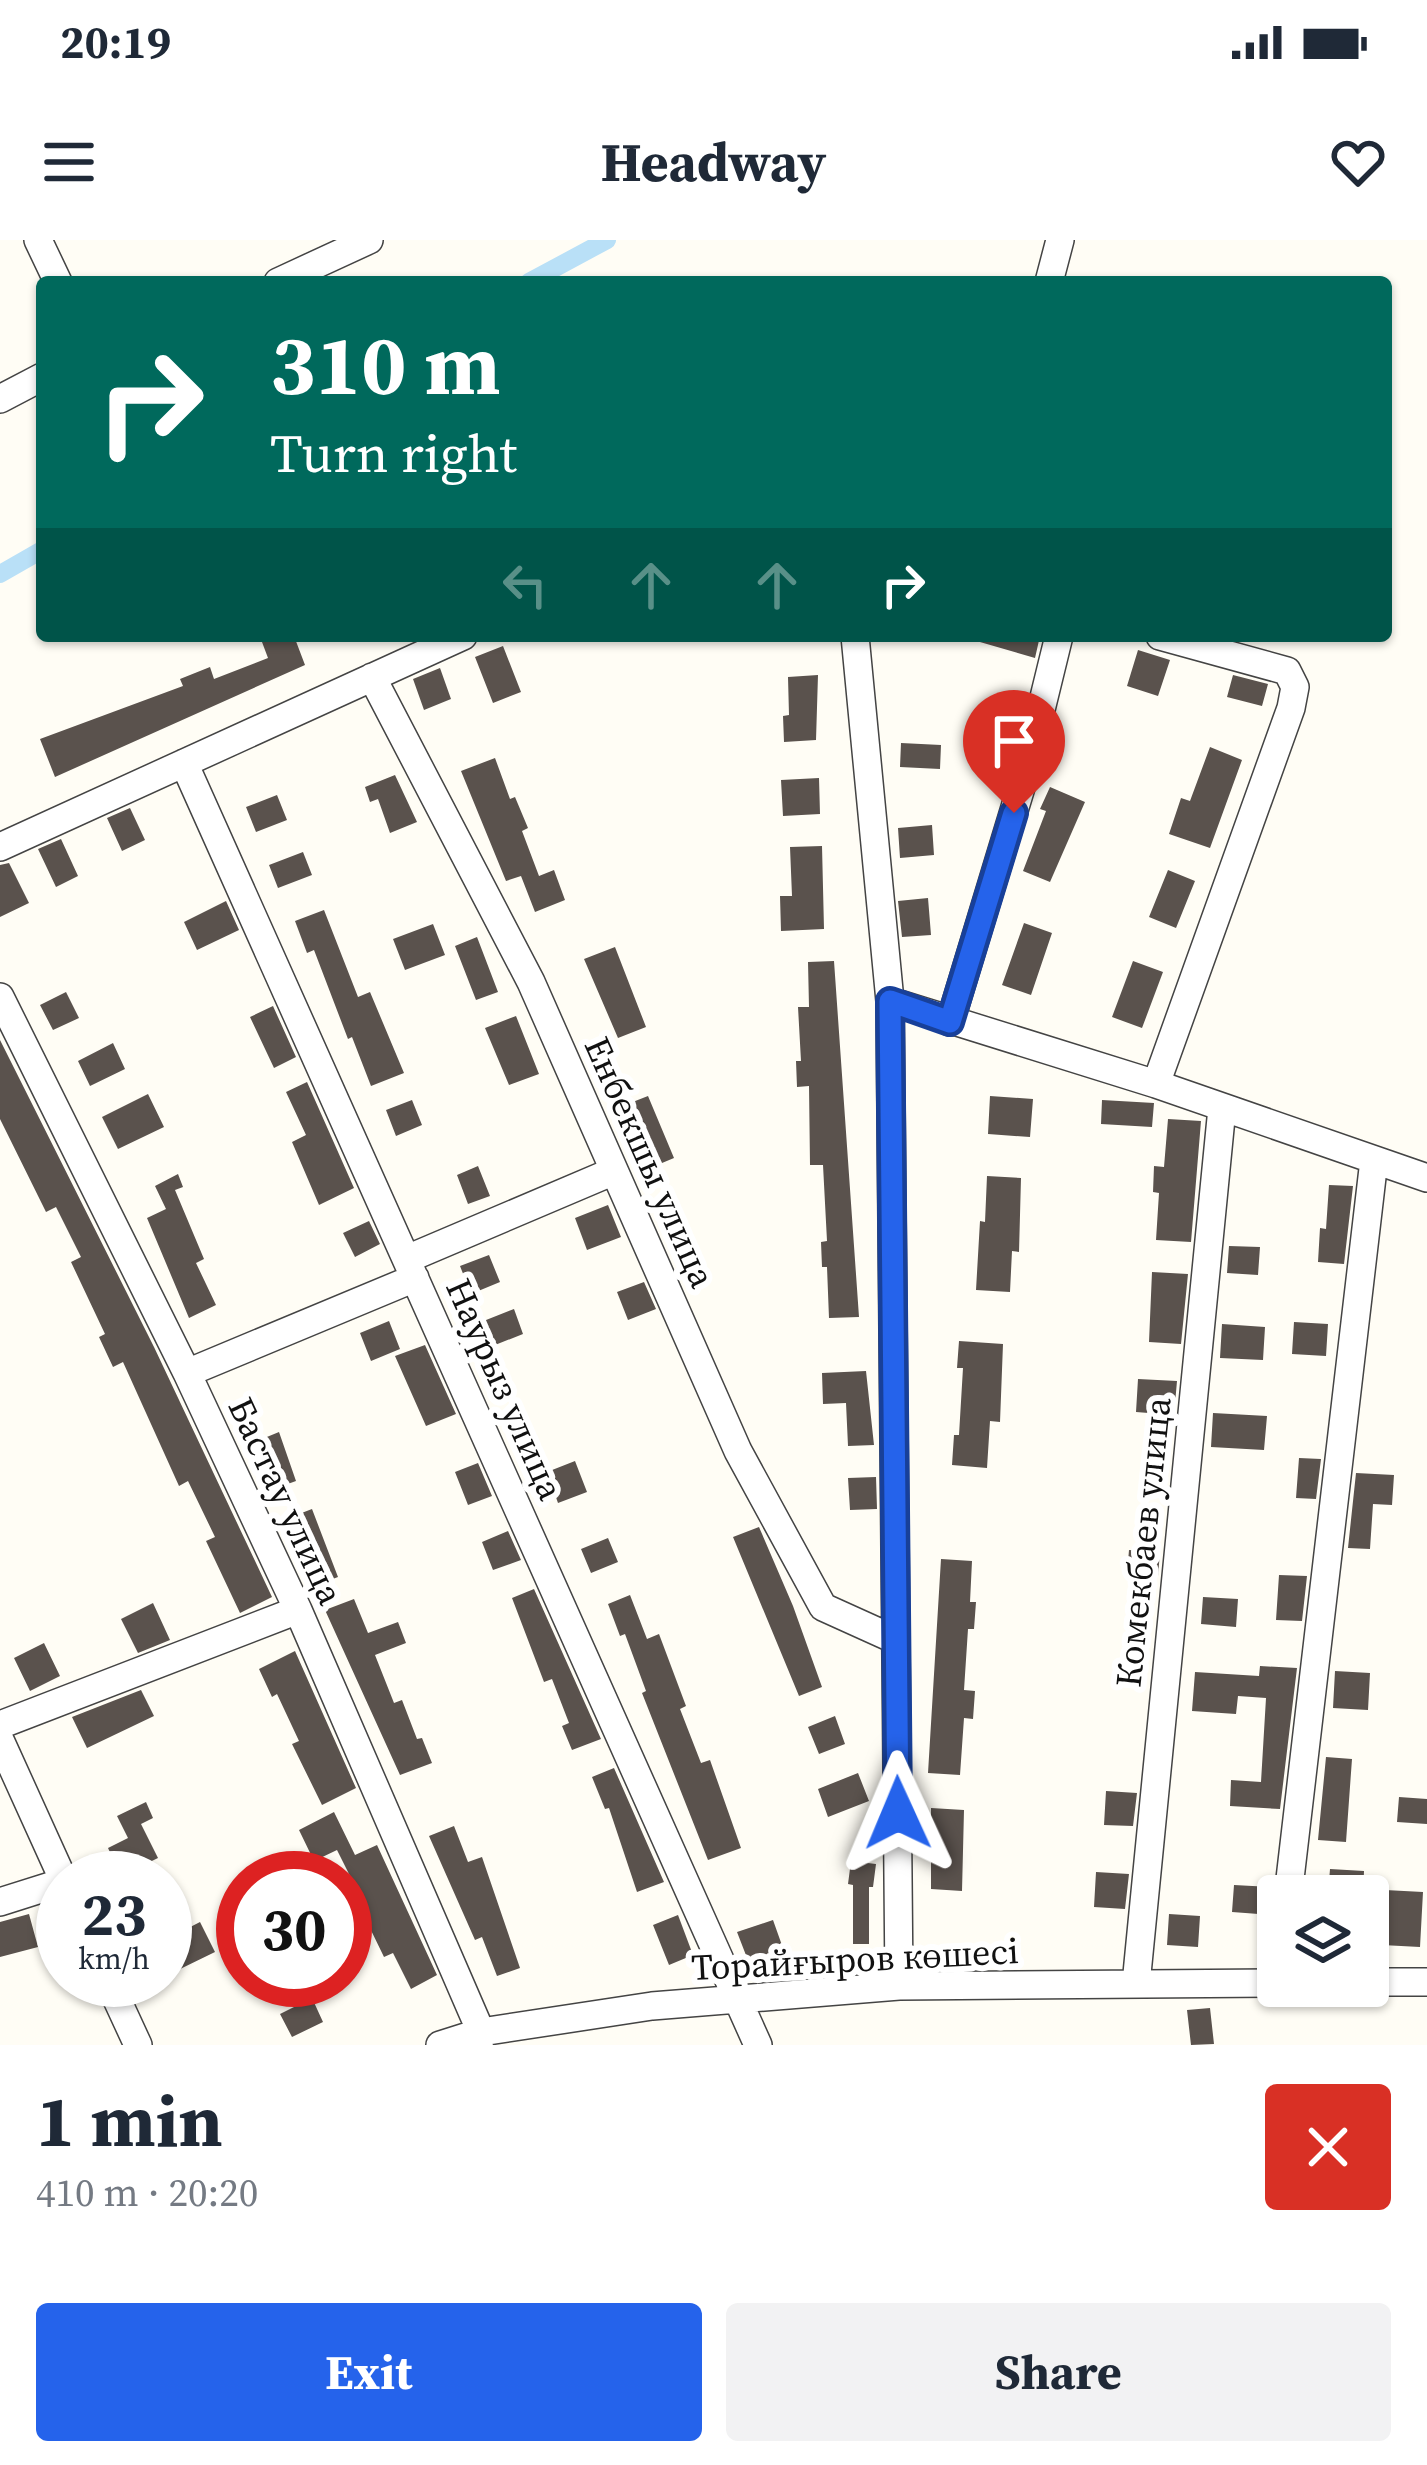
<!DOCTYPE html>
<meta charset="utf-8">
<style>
body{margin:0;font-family:"Source Serif 4",serif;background:#f2f2f3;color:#1f2937;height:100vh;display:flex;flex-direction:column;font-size:45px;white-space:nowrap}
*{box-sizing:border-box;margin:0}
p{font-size:39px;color:#747a83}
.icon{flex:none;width:66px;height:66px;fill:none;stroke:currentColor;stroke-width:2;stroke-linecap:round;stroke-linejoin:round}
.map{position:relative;height:1805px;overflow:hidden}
.details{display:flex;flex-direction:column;background:#fff;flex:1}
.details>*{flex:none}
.banner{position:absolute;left:36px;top:36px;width:1356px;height:366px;border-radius:12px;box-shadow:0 3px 9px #0004;background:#00695c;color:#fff;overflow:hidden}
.controls{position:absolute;left:1257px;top:1635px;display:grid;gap:24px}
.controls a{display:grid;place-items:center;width:132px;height:132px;border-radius:12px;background:#fff;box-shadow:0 3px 9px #0004;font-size:60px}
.speed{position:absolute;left:36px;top:1611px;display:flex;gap:24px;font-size:60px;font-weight:700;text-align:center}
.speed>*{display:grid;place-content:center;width:156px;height:156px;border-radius:50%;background:#fff;box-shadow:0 3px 9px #0004;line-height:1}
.speed small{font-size:30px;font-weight:400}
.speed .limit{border:18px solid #d22;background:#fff;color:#111}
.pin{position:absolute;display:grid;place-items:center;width:102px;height:102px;color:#fff;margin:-123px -51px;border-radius:50% 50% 50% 0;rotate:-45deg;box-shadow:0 0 12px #0007}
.pin .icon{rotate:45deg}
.me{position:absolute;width:132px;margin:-66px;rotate:359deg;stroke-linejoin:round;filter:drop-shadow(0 0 9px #0008)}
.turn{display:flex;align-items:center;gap:42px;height:252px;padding:0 36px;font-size:54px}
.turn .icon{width:156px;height:156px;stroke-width:2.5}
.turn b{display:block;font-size:84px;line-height:102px}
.lanes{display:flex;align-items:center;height:114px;padding:0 36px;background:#0003;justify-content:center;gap:60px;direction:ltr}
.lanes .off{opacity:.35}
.round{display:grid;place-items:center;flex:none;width:126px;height:126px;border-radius:12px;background:#f2f2f3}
.overview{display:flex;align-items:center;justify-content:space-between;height:204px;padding:0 36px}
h1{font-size:72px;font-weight:700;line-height:90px}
.primary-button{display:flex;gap:24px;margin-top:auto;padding:24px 36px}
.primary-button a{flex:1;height:138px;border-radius:12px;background:#2563eb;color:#fff;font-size:48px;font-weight:700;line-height:138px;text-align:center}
.primary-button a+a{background:#f2f2f3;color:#1f2937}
.status{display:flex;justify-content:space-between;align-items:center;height:84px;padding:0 60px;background:#fff;direction:ltr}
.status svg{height:33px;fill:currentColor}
header{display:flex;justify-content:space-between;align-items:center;height:156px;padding:0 36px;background:#fff;font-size:54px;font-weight:700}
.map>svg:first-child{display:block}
</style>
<div class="status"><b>20:19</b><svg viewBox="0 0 49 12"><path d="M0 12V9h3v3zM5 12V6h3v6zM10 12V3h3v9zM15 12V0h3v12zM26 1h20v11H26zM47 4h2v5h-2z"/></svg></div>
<header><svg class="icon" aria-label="menu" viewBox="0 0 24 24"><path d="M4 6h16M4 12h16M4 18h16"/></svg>Headway<svg class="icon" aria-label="heart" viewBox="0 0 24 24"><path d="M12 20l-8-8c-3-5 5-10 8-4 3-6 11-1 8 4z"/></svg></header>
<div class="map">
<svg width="1427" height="1805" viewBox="0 0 1427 1805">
<rect width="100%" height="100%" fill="#fffdf5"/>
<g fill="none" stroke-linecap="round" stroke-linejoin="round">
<!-- canal -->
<path stroke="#b9e0f7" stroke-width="18" d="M529,42L607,0
M0,334L42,310"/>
</g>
<!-- building -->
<path fill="#5a524d" d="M278,396H294L305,425L55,537L40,499L183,446L180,439L210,427L214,439L268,418L262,402Z
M974,396H1040L1035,418L973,400Z
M503,406L521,452L493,463L475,417Z
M1138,410L1170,420L1158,456L1127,446Z
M440,428L451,459L424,470L413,439Z
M818,435L816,500L784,502L783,476L789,475L788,437Z
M1233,435L1268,444L1262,466L1227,457Z
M901,503L941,505L940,529L900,527Z
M1210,507L1242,520L1210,608L1169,594L1181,558L1190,561Z
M495,518L510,559L515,557L528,588L522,591L539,636L554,630L565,660L535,672L521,636L506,641L461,531Z
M395,535L417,582L390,593L378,559L370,562L365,547Z
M819,538L820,574L783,576L781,540Z
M1050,547L1085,562L1050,642L1023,631L1046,571L1040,569Z
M277,555L287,580L256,592L246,567Z
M130,568L145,600L122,611L107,578Z
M932,585L934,615L900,618L898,588Z
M61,599L78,636L56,647L38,609Z
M822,606L824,689L781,691L780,656H792L790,607Z
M303,612L312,635L278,648L269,625Z
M9,623L29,663L0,677V625Z
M1168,630L1195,641L1176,688L1149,677Z
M928,658L931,695L902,697L898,661Z
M226,661L239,690L197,710L184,682Z
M324,670L358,757L370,752L404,833L371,846L352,797L348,799L314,710L307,713L295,681Z
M1024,683L1052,693L1031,755L1002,745Z
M433,684L445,715L405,730L393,699Z
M477,697L498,752L476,760L455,706Z
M615,707L646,787L618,798L584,719Z
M834,721L859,1077L829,1078L827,1027H822L821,1002L827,1001L823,925H810L809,846L797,847L796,821H801L798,767H809L808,722Z
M1133,721L1163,732L1142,788L1112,777Z
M66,752L79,778L53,790L40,765Z
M273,766L296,817L274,828L250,777Z
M516,776L539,834L509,845L485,788Z
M0,800L154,1107L272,1357L240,1373L206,1301L215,1297L188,1241L179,1246L123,1122L113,1127L99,1097L105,1094L71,1022L81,1017L56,967L46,972L0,879Z
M113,803L125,829L90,846L78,821Z
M307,842L354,948L319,965L292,902L306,895L286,852Z
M148,854L164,887L118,909L102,877Z
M648,856L674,918L650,928L625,865Z
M990,856L1033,859L1030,897L988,894Z
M412,860L422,885L396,896L386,870Z
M1102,860L1154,863L1152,887L1101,884Z
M1168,879L1201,881L1191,1002L1156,1000L1159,953L1153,952L1154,926L1164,927Z
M478,926L490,956L468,964L457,935Z
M178,934L183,947L175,950L204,1019L196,1023L216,1065L189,1078L147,978L166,969L155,946Z
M987,936L1021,938L1019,1012L1012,1011L1010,1052L976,1050L980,981L985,982Z
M1329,945L1353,946L1344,1024L1318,1022L1320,988L1326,989Z
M608,965L621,997L587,1010L575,978Z
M369,981L380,1004L355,1017L343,993Z
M1229,1006L1260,1007L1258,1035L1227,1033Z
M489,1015L500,1042L471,1054L460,1026Z
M1152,1032L1188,1034L1181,1104L1149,1102Z
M644,1042L656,1069L628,1080L617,1052Z
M514,1069L523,1094L490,1107L481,1082Z
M389,1081L400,1109L371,1121L360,1093Z
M1294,1082L1328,1084L1326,1116L1292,1114Z
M1222,1084L1265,1087L1263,1120L1220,1118Z
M959,1101L1003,1104L1000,1182L990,1181L987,1228L952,1225L954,1195H959L963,1128H957Z
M425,1105L456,1174L426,1186L395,1116Z
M866,1131L874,1205L848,1206L846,1163L823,1164L822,1133Z
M1138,1139L1177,1141L1174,1175L1136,1172Z
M1213,1173L1267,1176L1264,1210L1211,1207Z
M279,1192L296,1241L271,1250L252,1203Z
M1299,1218L1321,1219L1316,1259L1296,1258Z
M575,1221L587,1252L558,1263L547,1232Z
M478,1223L492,1256L468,1265L455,1232Z
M1356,1233L1394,1235L1392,1265L1373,1264L1370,1309L1348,1308Z
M876,1237L877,1269L850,1270L848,1238Z
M312,1269L338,1337L314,1346L286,1279Z
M759,1287L793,1366L822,1447L799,1456L733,1297Z
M508,1291L521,1320L493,1330L482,1302Z
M608,1298L618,1322L591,1333L581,1309Z
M1129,1310L1160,1312L1158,1336L1127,1334Z
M941,1319L972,1321L970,1362H976L974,1389H968L964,1450L975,1451L973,1479L964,1478L960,1535L928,1533Z
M1279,1335L1307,1336L1302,1381L1276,1380Z
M534,1349L601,1499L572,1510L562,1486L569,1483L552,1439L544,1442L512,1358Z
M630,1355L647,1399L659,1394L686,1466L680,1469L701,1523L710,1520L741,1608L708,1620L642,1453L646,1451L625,1394L620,1396L608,1364Z
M1203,1357L1238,1359L1236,1387L1201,1384Z
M354,1359L368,1393L398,1382L406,1403L375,1415L394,1463L402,1460L417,1499L422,1498L432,1523L400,1535L325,1370Z
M153,1363L170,1400L138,1413L121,1379Z
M44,1403L60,1436L30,1451L14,1418Z
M295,1411L356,1548L322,1565L292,1504L299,1501L277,1454L272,1457L259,1429Z
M1260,1426L1297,1428L1280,1569L1230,1566L1231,1540L1261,1542L1266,1458L1238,1456L1236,1474L1192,1471L1195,1432L1259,1436Z
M1335,1431L1370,1433L1368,1470L1333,1468Z
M141,1450L154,1476L87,1508L72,1477Z
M835,1476L845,1504L819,1514L808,1487Z
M1326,1517L1352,1519L1346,1602L1318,1600Z
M614,1528L664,1642L637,1652L609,1568L605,1569L592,1537Z
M858,1533L869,1561L828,1577L818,1549Z
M1106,1551L1137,1553L1133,1586L1104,1585Z
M1399,1557L1427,1559V1584L1397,1582Z
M146,1562L153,1578L141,1584L158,1618L121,1636L108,1608L128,1598L117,1576Z
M931,1568L964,1570L962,1651L931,1649Z
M334,1572L355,1615L377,1605L437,1735L411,1749L393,1713L384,1717L367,1682L360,1686L348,1661L360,1656L337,1610L314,1621L299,1590Z
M454,1586L468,1622L482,1617L520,1728L497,1736L482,1697L475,1700L429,1596Z
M851,1621L876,1624L873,1647H869V1704H853V1645L848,1644Z
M1330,1629L1364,1631L1363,1656L1328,1654Z
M1096,1632L1129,1634L1125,1669L1094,1667Z
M1234,1645L1271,1647L1273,1675L1232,1672Z
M1385,1650L1423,1652L1420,1707L1382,1705Z
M29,1674L38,1707L0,1717V1682Z
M1169,1674L1200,1676L1198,1707L1167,1705Z
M678,1675L693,1715L669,1725L653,1685Z
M773,1680L784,1711L749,1723L737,1692Z
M200,1682L215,1712L176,1731L165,1709V1700Z
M312,1758L323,1782L292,1797L280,1774Z
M1210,1768L1214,1804L1191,1805L1187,1770Z"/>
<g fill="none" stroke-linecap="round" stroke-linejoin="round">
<defs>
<path id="minor" d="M38,0L58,42
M278,42L369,0
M1049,42L1060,0
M0,159L42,137
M855,396L890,761L899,1746
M372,437L531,742L738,1211L823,1367L896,1400
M184,523L758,1805
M0,607L463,396
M0,757L187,1133L298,1370L481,1792L479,1805
M890,761L1156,844L1427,938
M950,782L1026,531L1059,396
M1156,844L1291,468L1295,447L1287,431L1160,396
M407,1019L614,931
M187,1133L415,1038
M0,1485L298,1370
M0,1500L63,1639
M1288,1656L1374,920
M0,1662L63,1642
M108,1740L138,1805
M1368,1742H1427
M1136,1744L1222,868
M440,1805L481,1792L652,1766L899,1746L1278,1743"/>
</defs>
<!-- minor casing -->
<use href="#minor" stroke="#444" stroke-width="30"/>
<!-- minor -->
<use href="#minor" stroke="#fff" stroke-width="27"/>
</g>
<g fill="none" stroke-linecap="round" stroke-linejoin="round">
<defs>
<path id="route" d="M898,1573L890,761L950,782L1014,573"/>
</defs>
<!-- route casing -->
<use href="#route" stroke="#184099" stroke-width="30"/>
<!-- route -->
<use href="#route" stroke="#2563eb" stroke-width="21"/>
</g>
<g text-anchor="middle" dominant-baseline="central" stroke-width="12" stroke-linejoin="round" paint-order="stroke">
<!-- street labels -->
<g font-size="36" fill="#111" stroke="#fff">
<text transform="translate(650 922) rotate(66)">Енбекшы улица</text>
<text transform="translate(505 1149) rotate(66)">Наурыз улица</text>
<text transform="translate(286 1261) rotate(65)">Бастау улица</text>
<text transform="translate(1143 1302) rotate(-84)">Комекбаев улица</text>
<text transform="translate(855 1719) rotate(-3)">Торайғыров көшесі</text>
</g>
</g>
</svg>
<div class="controls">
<a><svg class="icon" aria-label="layers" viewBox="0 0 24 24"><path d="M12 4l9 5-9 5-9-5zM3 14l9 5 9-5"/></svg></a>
</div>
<div class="speed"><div>23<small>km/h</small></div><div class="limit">30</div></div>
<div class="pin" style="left:1014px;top:573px;background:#d93025"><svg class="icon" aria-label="arrive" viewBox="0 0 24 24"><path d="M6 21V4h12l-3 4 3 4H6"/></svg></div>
<svg class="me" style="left:898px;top:1573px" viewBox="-20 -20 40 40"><path d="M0-17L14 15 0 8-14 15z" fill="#2563eb" stroke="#fff" stroke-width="4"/></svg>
<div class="banner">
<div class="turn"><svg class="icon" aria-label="right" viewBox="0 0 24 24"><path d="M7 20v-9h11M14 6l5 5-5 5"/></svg><div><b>310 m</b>Turn right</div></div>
<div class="lanes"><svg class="icon off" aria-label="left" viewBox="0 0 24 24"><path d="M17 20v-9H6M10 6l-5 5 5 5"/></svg><svg class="icon off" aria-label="ahead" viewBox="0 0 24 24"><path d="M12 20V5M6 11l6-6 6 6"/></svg><svg class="icon off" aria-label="ahead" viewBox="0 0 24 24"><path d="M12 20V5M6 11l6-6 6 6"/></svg><svg class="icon" aria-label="right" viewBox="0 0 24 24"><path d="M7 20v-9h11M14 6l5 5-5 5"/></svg></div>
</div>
</div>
<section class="details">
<div class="overview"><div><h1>1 min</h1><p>410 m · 20:20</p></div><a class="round" style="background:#d93025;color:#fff"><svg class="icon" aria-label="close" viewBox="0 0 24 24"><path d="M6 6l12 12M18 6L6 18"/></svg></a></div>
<div class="primary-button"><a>Exit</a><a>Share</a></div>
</section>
